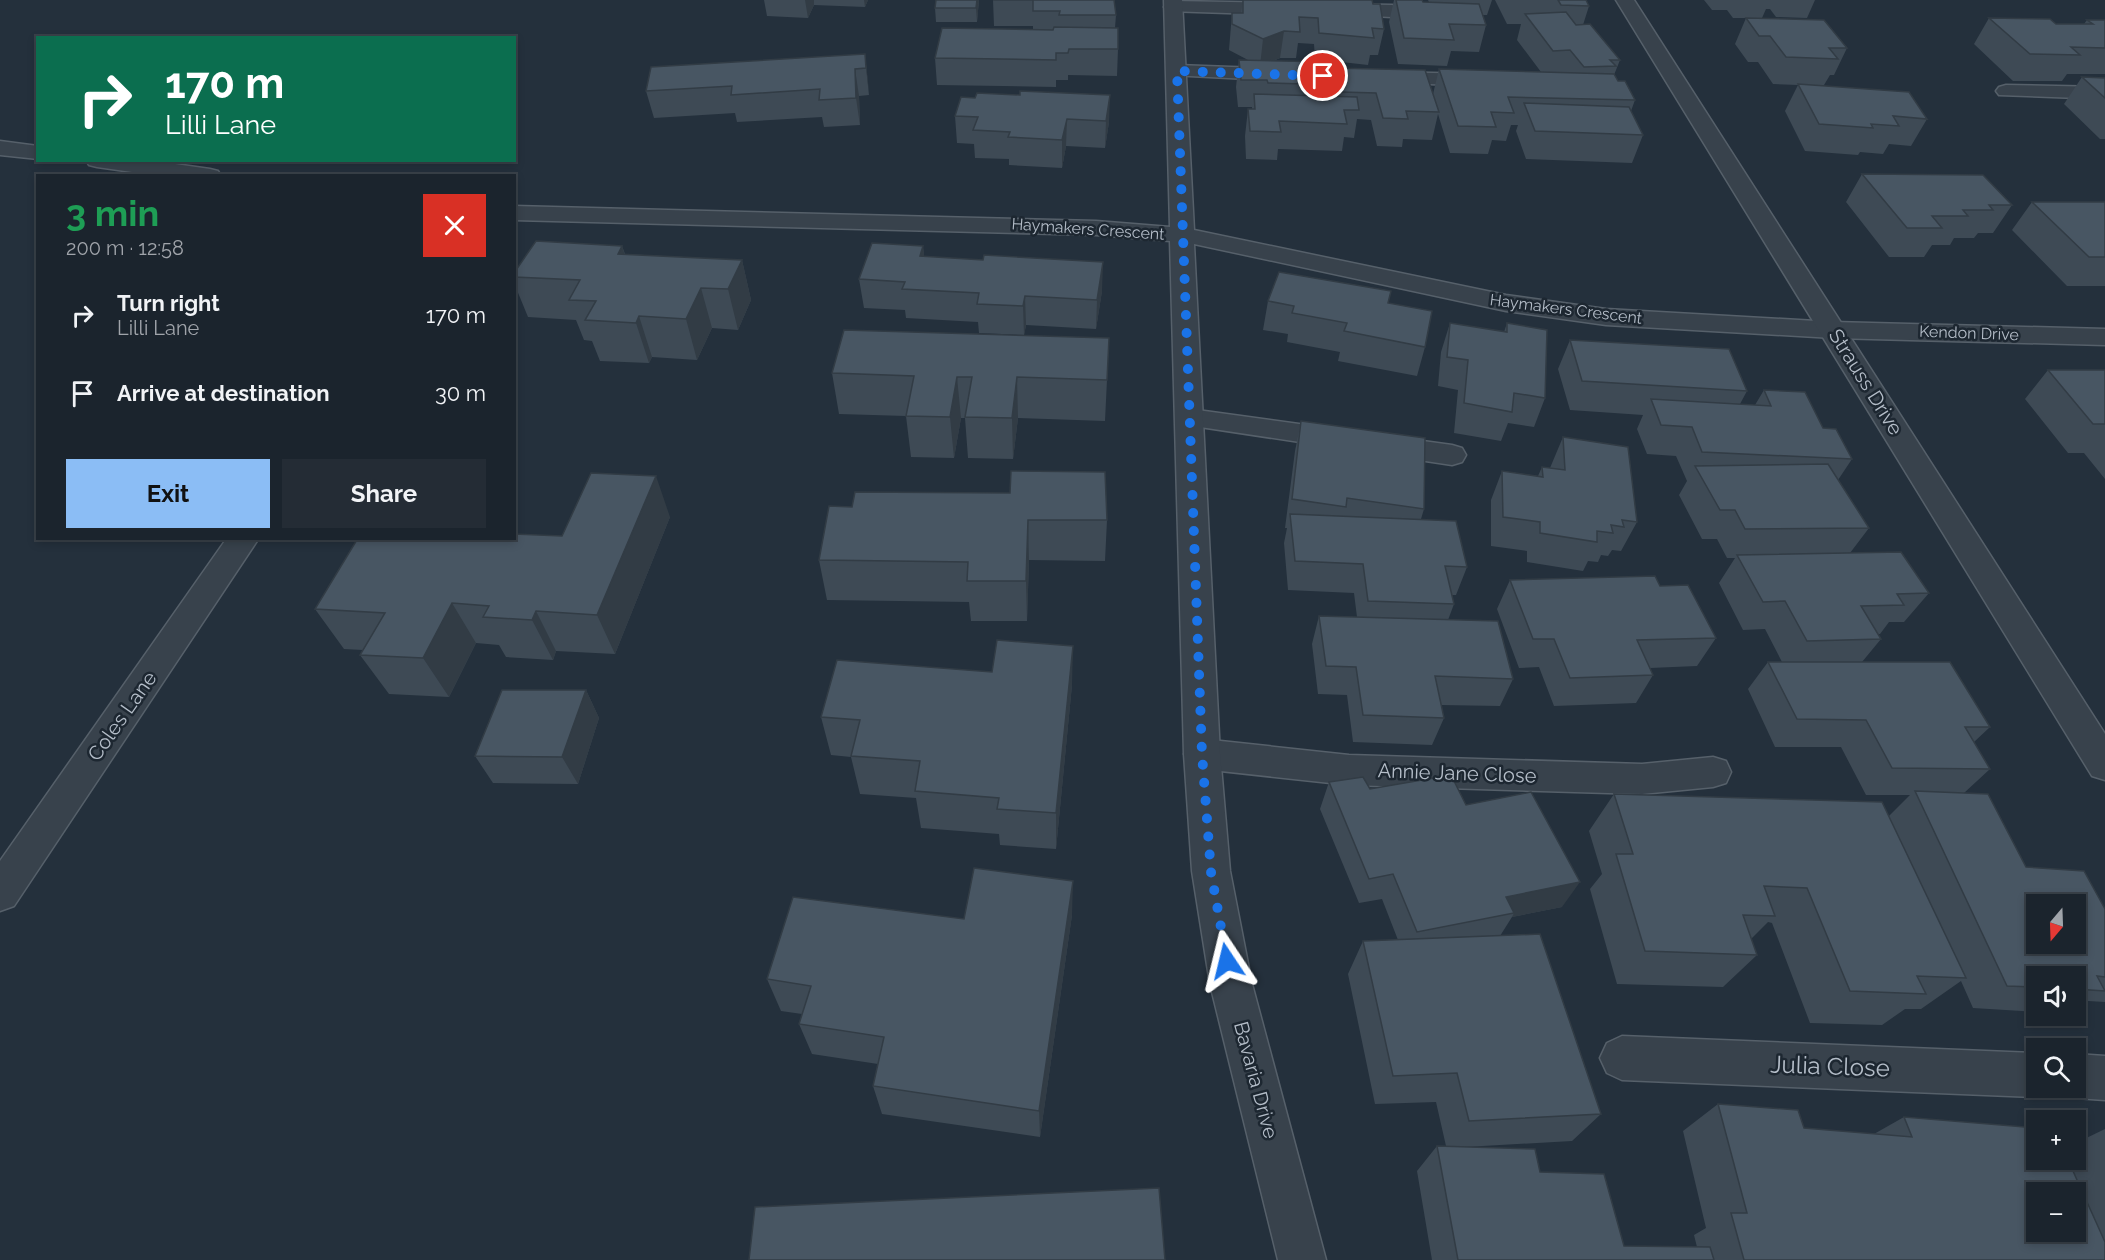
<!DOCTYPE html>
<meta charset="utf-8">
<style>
body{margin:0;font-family:Raleway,sans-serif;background:#242c35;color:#f1f3f6;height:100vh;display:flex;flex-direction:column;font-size:22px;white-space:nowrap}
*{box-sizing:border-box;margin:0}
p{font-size:20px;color:#a0a4aa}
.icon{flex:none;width:33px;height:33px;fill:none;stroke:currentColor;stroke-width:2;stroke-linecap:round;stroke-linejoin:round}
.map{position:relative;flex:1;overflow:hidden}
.sheet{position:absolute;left:36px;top:174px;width:480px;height:366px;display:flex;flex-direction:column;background:#1b242d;border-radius:0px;box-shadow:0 3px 9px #0003,0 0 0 2px #394149}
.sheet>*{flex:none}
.banner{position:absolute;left:36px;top:36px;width:480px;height:126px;border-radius:0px;box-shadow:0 3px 9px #0003,0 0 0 2px #394149;background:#0b6e4f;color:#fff;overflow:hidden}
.needle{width:39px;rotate:199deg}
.fabs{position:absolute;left:2026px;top:894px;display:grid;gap:12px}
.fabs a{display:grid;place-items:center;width:60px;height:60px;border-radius:0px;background:#1b242d;box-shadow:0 3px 9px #0003,0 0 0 2px #394149;font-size:30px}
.pin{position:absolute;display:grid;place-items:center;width:51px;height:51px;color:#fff;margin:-26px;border:3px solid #fff;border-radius:50%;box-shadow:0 2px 6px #0007}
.me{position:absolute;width:66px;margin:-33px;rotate:350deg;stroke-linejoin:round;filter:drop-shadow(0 0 4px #0008)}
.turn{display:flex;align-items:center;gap:21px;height:126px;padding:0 30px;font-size:27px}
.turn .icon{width:78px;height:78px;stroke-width:2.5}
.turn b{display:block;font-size:42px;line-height:51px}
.round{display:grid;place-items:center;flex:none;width:63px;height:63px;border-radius:0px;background:#242c35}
.summary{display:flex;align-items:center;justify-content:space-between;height:102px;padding:0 30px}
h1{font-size:36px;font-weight:700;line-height:45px;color:#1e9e55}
.cta{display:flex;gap:12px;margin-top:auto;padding:12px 30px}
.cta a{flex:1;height:69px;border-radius:0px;background:#8bbdf5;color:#111;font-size:24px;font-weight:700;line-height:69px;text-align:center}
.cta a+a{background:#242c35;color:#f1f3f6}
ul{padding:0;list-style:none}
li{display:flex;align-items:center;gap:18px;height:78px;padding:0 30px}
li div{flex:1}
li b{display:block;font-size:22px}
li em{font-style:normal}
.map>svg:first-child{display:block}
</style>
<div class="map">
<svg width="2105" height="1260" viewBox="0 0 2105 1260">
<rect width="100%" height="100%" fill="#24303c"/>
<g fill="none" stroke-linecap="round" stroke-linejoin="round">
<defs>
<path id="service" d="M1173,1L1285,3L1292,5L1294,9L1292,13L1285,15L1167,11L1164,7L1167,3Z
M1337,4L1392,5L1399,7L1401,11L1399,15L1392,17L1330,14L1328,10L1330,6Z
M1177,65L1284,69L1291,71L1294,75L1291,79L1284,81L1170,75L1167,71L1170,67Z
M1383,72L1482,74L1489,76L1492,80L1489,84L1482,86L1376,82L1373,78L1376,74Z
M1190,409L1452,445L1462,448L1466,455L1462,462L1452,465L1180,424L1176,418L1180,412Z
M1202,739L1349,755L1642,764L1713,757L1726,761L1731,772L1726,783L1713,787L1642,794L1349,785L1202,769L1189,765L1184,754L1189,743Z
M1622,1036L2037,1053V1088H2054L2052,1090L2037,1097L1622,1080L1607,1073L1600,1058L1607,1043Z
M2076,1054L2105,1056V1100L2076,1098L2061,1091L2059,1088H2076Z"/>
<path id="minor" d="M1164,0H1182L1194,230L1506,295L1606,309L1833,322L2105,329V345L1833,338L1606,325L1506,311L1194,244L1220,754L1230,871L1252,984L1326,1260H1278L1210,984L1192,871L1184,754L1170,241L1096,235L514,220V206L1096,221L1170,227Z
M2006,85L2105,87V99L1999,95L1996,91L1999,87Z
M0,141L38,146V159L0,155Z
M86,160H147L210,169L218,171L221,176H160L97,167L89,165Z
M227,538H259L14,906L0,911V861Z"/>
<path id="tertiary" d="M1616,0H1634L2105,734V780L2092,776Z"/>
</defs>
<!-- service casing -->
<use href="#service" stroke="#56606a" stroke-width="3"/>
<!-- minor casing -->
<use href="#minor" stroke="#56606a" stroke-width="3"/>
<!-- tertiary casing -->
<use href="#tertiary" stroke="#56606a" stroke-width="3"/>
<!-- service -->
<use href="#service" fill="#38424c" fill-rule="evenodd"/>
<!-- minor -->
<use href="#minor" fill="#38424c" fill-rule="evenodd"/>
<!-- tertiary -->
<use href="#tertiary" fill="#38424c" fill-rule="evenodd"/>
</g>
<!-- wall -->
<path fill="#3e4a55" d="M764,0H868L865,7L814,5L808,18L767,16Z
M979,0L977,22H936L935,8Z
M993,0H1114L1116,15L1115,28L1118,49L1117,76L1068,75V80H1056V87L937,85L935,58L1033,30V26H994Z
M1243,0L1373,4L1384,29L1378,55H1370L1368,65L1315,59L1314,44L1298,43L1296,58H1280L1273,61L1330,68L1433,94L1439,69L1541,72L1517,40L1521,24H1507L1495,0H1586L1589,6L1583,25L1620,60L1614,75L1618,81L1635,100L1631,111L1643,135L1632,163L1526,159L1516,131L1518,125H1511L1506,141L1492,140L1488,154L1450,153L1438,114L1432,140L1403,139L1402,147L1377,146L1371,120L1357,119L1354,138L1344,137L1342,151L1278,149L1277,160L1246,159L1245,136L1248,109H1252V107H1238L1236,87L1239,60H1248L1229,50L1232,13H1241Z
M1394,0H1422L1423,2H1429L1428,0H1492L1487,15H1482L1486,25L1479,52L1451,51L1447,66L1398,64L1389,22Z
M1704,0H1815L1807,18L1776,17L1770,9H1766L1762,18L1847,48L1834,75H1830L1824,85H1812L1927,119L1911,146L1889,144L1883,154L1860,152L1858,155L1805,151L1785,111L1798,85L1773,84L1758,62H1748L1735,44L1746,18H1733L1727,10H1712Z
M1989,18L2056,24H2084L2087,20H2105V74H2067L2062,81H2013L1974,44Z
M865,54L869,95L859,96L860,125L824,127L822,117L737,122L735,113L654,118L646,91Z
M2082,77L2105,78V139H2100L2064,104Z
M1020,95L1109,122L1105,148L1066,146L1062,168L1009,165V159L975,158L974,144L957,143L955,116L975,98Z
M1862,174L2012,205L1993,233H1978L1974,238H1954L1950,245H1932L1924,257H1889L1846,202Z
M2032,202H2105V286H2067L2012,230Z
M622,246L625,254L742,260L751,300L738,330L712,328L697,360L652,357L649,363L600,361L592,341L584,340L576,320L528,317L514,283V273Z
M923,246L924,256L1102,291L1096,329L1026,325L1024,335L979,333L978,322L906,318L905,310L864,308L859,279Z
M1268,301L1388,303L1425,347L1417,376L1338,361L1340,352L1287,342L1288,334L1263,330Z
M1450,323L1504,332L1507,323L1545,398L1534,427L1508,423L1501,441L1454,433L1458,390L1438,386L1441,352Z
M1109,338L1105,421L1018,418L1013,459L968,458L965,418H961L954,458L911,457L906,416L839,414L832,373Z
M1570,340L1747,391L1740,404L1755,405L1764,390L1823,428L1852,459L1838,480L1869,528L1850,553L1929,593L1904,622H1889L1880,634H1878L1881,639L1862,662L1990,727L1974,742L1990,769L1964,793L2026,867L2105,909V1002L2088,1001L2076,1008V976H2037V1012L1973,1008L1961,981L1921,1009H1905L1882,1025L1810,1023L1772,923L1768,922L1751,939L1757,955L1723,987L1617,984L1590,889L1602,874L1589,831L1614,794L1889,816L1910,795H1866L1841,747H1775L1748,689L1768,662H1782L1765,629L1743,630L1719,583L1735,558H1727L1717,539H1702L1679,495L1687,481L1676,456L1647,454L1637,429L1643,415L1570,410L1558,369Z
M2048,370H2105V479L2084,453H2068L2025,399Z
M1301,421L1424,509L1421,519L1467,567L1456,595H1452L1454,604L1448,620L1513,679L1500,706L1441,705L1444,718L1432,745L1353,742L1347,695L1318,694L1312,644L1319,616L1357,617L1354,593L1288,590L1284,543L1287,528H1285L1295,451Z
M1563,437L1637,522L1621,551L1612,550L1608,556L1601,555L1598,562L1588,561L1583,571L1527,562V551L1491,546V500L1502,471L1538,476L1542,467L1550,468Z
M829,506L1107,520L1105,561L1029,560L1027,621H971L969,602L827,600L819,560Z
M670,517L615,654L556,651L553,660L506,657L499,645L476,643L449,697L389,694L360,655L363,650L344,649L315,609L562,536Z
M1510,580L1660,586L1716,638L1697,666L1650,668L1653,675L1636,703L1554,706L1539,667L1519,668L1497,609Z
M1072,685L1056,849L1000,845L999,834L921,828L916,798L860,794L851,757L831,755L821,717Z
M586,690L599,718L578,784L493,783L475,756Z
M1329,782L1466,805L1562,907L1512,917L1500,936L1601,1114L1572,1141L1465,1147L1540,1172L1624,1246L1697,1247L1694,1235L1706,1228L1683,1131L1718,1104L1804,1128L1874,1134L1904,1117L2037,1160H2076V1143L2105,1129V1260H1432L1417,1171L1437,1146H1446L1436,1102L1375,1104L1348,974L1363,941L1398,940L1382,899L1359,903L1320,809Z
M1072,915L1040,1137L882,1114L873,1086L878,1064L812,1054L799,1024L802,1014L781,1011L767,979L964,919Z"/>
<!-- shaded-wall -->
<path fill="#323c45" d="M805,0H814V5L808,18Z
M864,0H868L865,7Z
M977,0H979L977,22L976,8Z
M1284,31L1280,58L1260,66L1263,39Z
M865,54L868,81L869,95L866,68Z
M855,69L859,96L860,125L856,98Z
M1110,95L1109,122L1105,148L1106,121Z
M1067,119L1066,146L1062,168V140Z
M622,246L635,287L618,254Z
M923,246L926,274L920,256Z
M742,260L751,300L738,330L728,289Z
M1103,262L1102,291L1096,329L1097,300Z
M701,288L712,328L697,360L686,319Z
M1025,296L1026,325L1024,335L1023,306Z
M639,316L652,357L649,363L636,323Z
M957,377L961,418L954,458L950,417Z
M1017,377L1018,418L1013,459L1012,418Z
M656,476L670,517L615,654L597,615Z
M1028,520L1029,560L1027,621L1026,581Z
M452,603L476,643L449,697L423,658Z
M536,611L556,651L553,660L532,620Z
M1073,646L1072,685L1056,849V813Z
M586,690L599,718L578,784L562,757Z
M1073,881L1072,915L1040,1137L1039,1111Z
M1580,882L1562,907L1512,917L1514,913L1506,897Z"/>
<!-- building -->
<path fill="#485663" stroke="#323c45" stroke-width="1.5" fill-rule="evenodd" d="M936,0H977L976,8H935Z
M993,0H1114L1116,15H1059L1060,11H1033V0Z
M1243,0H1372L1373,4H1380L1384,29L1372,28L1374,38L1319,33L1318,18L1299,17L1300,32L1284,31L1263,39L1232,24V13H1243Z
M1396,0H1422L1423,2L1479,4L1486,25L1449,24L1454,40L1404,38Z
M1558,0H1586L1589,6L1561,5Z
M1566,12L1576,25L1590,24L1620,60H1610L1616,66L1584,67L1570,50L1553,51L1525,14Z
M1746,18L1824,20L1847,48H1829L1838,59L1786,57L1770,36H1759Z
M1989,18L2050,19L2056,24H2093L2087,20H2105V48L2071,47L2080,55L2030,54Z
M1054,27L1118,28V49H1069L1068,53H1056V60L935,58L942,28L1053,30Z
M865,54L866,68L855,69L856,98L819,100L820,89L731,95L732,86L646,91L651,67Z
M1239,60L1329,62L1330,68L1425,70L1439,112L1406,111L1408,119L1383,118L1376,93L1306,91L1305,84L1268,83L1267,80H1241Z
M1439,69L1614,74L1618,81H1625L1635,100L1508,97L1514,113L1491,112L1496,127L1458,126Z
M2082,77L2105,78V98Z
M1798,84L1909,92L1927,119L1893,116L1899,126L1871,124L1873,128L1819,124Z
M1020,91L1110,95L1106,121L1067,119L1062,140L1008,137L1010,132L973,130L978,117L955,116L961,97L975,98L977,93L1020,95Z
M1254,94L1357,97L1359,110H1344L1347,124L1279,121L1281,132L1250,131L1248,109H1255Z
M1524,103L1629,107L1643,135L1535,131Z
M1862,174L1983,175L2012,205H1989L1993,210H1963L1968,216H1932L1942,228H1907Z
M2032,202H2105V257H2089Z
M536,241L622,246L618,254L742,260L728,289L701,288L686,319L639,316L636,323L585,320L596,301L569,300L580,280L514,277V273Z
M872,243L923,246L920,256L983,260L984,255L1103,262L1097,300L1025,296L1023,306L977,304L979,293L902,289L905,282L859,279Z
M1279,272L1391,291L1388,303L1432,311L1425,347L1344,331L1347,323L1292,313L1294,306L1268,301Z
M1450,323L1507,332V323L1547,330L1545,398L1514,393L1512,412L1464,403L1468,360L1447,357Z
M844,330L1109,338L1107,380L1017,377L1012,418L965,417L972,377H957L950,417L906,416L914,376L832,373Z
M1570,340L1729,349L1747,391L1582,381Z
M2048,370H2105V424H2093Z
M1764,390L1805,392L1823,428L1836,429L1852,459L1702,452L1692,427L1661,425L1651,399L1771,406Z
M1301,421L1425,438L1424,509L1347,498L1346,507L1292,499Z
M1563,437L1628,447L1637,522L1622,520L1624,527L1611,525L1613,533L1597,531V542L1540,533V522L1503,517L1502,471L1543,477L1542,467L1565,470Z
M1828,464L1869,528L1745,529L1735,510H1720L1695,466Z
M1011,471L1105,472L1107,520H1028L1026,581H967L968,562L819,560L829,506L852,507L855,492L1010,493Z
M591,473L656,476L597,615L536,611L532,620L483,617L489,606L452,603L423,658L360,655L385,613L315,609L358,538H514V534L562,536Z
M1290,514L1456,521L1467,567L1445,566L1454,604L1368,601L1363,564L1295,561Z
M1901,552L1929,593L1897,594L1904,605L1861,606L1881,639L1807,641L1785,601L1763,602L1737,555Z
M1655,576L1660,586L1688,585L1716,638L1637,640L1653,675L1570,678L1554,639H1533L1510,580Z
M1319,616L1498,621L1513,679L1435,676L1444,718L1363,715L1356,667L1326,666Z
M997,640L1073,646L1056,813L997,809L999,798L915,791L920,761L851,756L860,720L821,717L837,660L992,672Z
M1768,662H1950L1990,727H1965L1990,769L1892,768L1866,720L1797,719Z
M502,690H586L562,757L475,756Z
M1451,775L1466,805L1531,792L1580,882L1506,897L1514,913L1417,932L1393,874L1369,879L1329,782L1363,777L1370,789Z
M1915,791L1988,794L2026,867L2084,871L2105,909V977L2097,976L2105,991L2076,989V976H2037V987L2007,986ZM2037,904H2076V944H2037Z
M1614,794L1882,802L1966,978L1917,976L1926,994L1850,991L1807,888L1764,886L1775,916L1743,915L1757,955L1645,951L1616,854H1633Z
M974,868L1073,881L1039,1111L873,1086L884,1037L799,1024L811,986L767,979L793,897L964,919Z
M1540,934L1601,1114L1469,1121L1457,1073L1393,1076L1363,941Z
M1718,1104L1798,1110L1804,1128L1912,1137L1904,1117L2037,1128V1160H2068L2105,1242V1260H1744L1731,1213H1747ZM2037,1192H2076V1232H2037Z
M1437,1146L1535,1149L1540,1172L1604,1174L1624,1246L1710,1247L1714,1260H1458Z
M1159,1188L1165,1260H749L755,1207Z"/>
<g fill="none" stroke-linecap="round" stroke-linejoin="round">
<!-- route -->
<path stroke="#1a73e8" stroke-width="10" stroke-dasharray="0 18" d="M1227,961L1211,872L1202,754L1177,71L1323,76"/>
</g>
<g text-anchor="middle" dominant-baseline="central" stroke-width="5" stroke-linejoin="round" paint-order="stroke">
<!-- far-street labels -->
<g font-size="16" fill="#b4bdc8" stroke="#1d2731">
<text transform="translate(1088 229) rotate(4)">Haymakers Crescent</text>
<text transform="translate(1566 309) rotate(7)">Haymakers Crescent</text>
<text transform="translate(1969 333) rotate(2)">Kendon Drive</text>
</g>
<!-- street labels -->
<g font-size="20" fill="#b4bdc8" stroke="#1d2731">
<text transform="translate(1866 382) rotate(58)">Strauss Drive</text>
<text transform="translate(122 716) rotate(-55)">Coles Lane</text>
<text transform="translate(1457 773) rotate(2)">Annie Jane Close</text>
<text transform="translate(1256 1080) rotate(75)">Bavaria Drive</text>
</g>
<!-- near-street labels -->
<g font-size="24" fill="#b4bdc8" stroke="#1d2731">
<text transform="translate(1830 1066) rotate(2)">Julia Close</text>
</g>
</g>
</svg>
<div class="fabs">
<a><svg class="needle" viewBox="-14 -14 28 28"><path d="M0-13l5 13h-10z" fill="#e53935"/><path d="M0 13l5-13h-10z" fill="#a0a4aa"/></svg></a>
<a><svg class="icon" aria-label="sound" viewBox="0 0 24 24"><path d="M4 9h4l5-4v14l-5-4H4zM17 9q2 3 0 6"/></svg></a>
<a><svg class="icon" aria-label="search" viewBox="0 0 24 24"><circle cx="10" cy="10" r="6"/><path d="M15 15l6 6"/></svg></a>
<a>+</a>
<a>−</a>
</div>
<div class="pin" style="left:1323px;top:76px;background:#d93025"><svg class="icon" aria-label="arrive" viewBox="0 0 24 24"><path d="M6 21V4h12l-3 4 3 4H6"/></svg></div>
<svg class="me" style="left:1227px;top:961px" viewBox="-20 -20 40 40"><path d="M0-17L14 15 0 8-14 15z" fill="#1a73e8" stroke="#fff" stroke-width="4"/></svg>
<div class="banner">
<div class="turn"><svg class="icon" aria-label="right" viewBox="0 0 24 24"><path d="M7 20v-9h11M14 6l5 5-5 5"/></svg><div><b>170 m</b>Lilli Lane</div></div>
</div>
<section class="sheet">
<div class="summary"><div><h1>3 min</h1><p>200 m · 12:58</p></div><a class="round" style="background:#d93025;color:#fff"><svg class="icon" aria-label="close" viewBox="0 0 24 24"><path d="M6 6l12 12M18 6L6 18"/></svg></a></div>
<ul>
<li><svg class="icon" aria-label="right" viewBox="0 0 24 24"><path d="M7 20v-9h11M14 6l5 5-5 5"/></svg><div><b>Turn right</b><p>Lilli Lane</p></div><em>170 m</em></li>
<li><svg class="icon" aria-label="arrive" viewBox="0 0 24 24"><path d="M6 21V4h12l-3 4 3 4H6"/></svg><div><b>Arrive at destination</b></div><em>30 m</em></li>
</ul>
<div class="cta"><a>Exit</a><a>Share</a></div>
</section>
</div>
